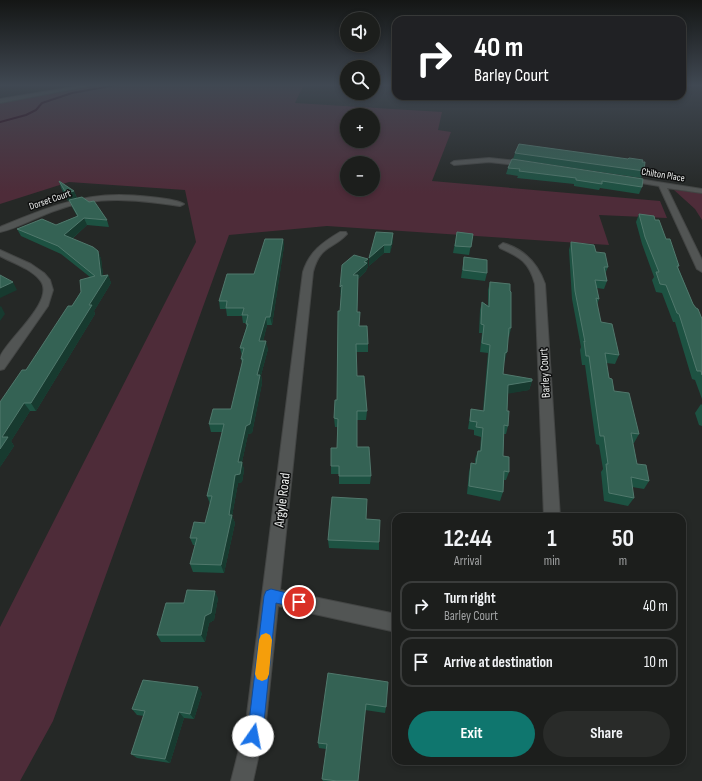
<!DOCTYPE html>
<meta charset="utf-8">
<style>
body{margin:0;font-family:"Sofia Sans Condensed",sans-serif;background:#292b29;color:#f1f3f6;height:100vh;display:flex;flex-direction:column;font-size:15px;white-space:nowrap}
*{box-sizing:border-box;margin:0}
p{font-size:13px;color:#a0a2a3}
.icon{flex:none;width:22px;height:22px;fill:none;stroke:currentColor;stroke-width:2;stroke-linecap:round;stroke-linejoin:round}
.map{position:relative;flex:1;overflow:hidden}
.drawer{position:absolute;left:392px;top:513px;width:294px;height:252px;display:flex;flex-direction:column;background:#1c1e1c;border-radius:12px;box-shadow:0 2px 6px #0003,0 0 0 1px #3a3c3b}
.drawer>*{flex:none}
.hud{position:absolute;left:392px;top:16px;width:294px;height:84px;border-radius:12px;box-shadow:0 2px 6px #0003,0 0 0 1px #3a3c3b;background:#202124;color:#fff;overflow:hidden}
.controls{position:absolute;left:340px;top:12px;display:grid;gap:8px}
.controls a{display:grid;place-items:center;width:40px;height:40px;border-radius:50%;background:#1c1e1c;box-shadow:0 2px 6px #0003,0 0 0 1px #3a3c3b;font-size:20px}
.pin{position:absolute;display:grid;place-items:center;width:34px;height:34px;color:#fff;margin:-17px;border:2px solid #fff;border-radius:50%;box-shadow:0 1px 4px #0007}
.me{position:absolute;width:44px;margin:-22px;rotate:12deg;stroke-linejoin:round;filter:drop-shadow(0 0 3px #0008)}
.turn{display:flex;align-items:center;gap:14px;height:84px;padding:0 16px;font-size:18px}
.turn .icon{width:52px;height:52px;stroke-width:2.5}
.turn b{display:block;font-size:28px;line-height:34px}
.eta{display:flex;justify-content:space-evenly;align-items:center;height:68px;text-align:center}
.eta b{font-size:24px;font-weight:700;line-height:28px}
.button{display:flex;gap:8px;margin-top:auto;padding:8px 16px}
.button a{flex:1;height:46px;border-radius:24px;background:#0f766e;color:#fff;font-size:16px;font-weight:700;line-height:46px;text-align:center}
.button a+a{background:#292b29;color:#f1f3f6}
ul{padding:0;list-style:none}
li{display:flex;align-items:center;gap:12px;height:50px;margin:0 8px 6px;padding:0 8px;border:2px solid #3a3c3b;border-radius:12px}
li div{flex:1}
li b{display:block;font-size:15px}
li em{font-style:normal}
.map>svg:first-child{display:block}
</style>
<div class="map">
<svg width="702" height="781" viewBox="0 0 702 781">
<rect width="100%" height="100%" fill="#252826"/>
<!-- green -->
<path fill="#4e2c39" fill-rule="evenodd" d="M107,84H304L295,103L442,112L438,130L451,132L432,181L660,201L667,218L599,215L609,245L327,226L229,235L53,721L20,781H0V627L196,242L185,190L69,182L0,204V103ZM347,115H373V141H347ZM347,163H373V189H347Z
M674,190L702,193V220L695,209Z"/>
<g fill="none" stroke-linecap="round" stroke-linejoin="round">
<!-- stream -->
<path stroke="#2d0015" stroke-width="2" d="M0,122L26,115L36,110L42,103L72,93L122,84"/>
<defs>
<path id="street" d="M92,84H99L0,103V99Z
M489,158L527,162L530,164L527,166L489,162L454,165L451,163L454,161Z
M626,177L702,189V193L667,188L702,260V272L697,269L659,186L624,180L623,179Z
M119,195C131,195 176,198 184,204L180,206C136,200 100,195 57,210C38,216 19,228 0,232V227C39,211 76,195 119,195Z
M340,232H346L347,234C332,250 320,245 313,272L280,590L396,614V632L278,606L266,722L253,781H231L246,722L303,272C309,252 323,242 340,232Z
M503,243C524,249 538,264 545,284L560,517H544L535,284C529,262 520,257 500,248L499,246Z
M0,250L31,264L44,273L50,280L53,290L48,306L4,369L0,370C0,366 0,361 0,357C7,339 57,300 40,280C30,268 13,263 0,256Z"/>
</defs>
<!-- street casing -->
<use href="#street" stroke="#434544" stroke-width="2"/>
<!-- street -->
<use href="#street" fill="#525554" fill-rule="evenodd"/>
</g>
<!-- wall -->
<path fill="#1d5242" d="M515,153L642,162L644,171L641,178L513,159Z
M512,159L642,187L639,194L600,188L599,190L574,186V184L517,178L518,176L506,174L508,168Z
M59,181L74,191L77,198L107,220L109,227L87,225L72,239L98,251L101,259L103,276L108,275L111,283L94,311L95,314L36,411H30L11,441L14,446L0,467L26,370L72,306L90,277L61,254L21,236L17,229L56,225L77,216L72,207L69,200L68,201L61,188Z
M639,214L655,220L666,239L679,266L678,267L693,304L702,319V399L695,380L692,379L675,322H673L662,293L656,292L652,280L654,277L642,244L636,222Z
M376,232L393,241L390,253H384L369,266Z
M457,232L473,234L469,255L453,253Z
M283,239L284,246L272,325H267L263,341L268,349L261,375L262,383L252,433L248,434L242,462L244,470L242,482L238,483L232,516L235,523L224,573L193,572L190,564L195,545H193L190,538L205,523L210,504L207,496L222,432H211L209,424L231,409L242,363L241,359L242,356L240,348L246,328V323H243L242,316H227L226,309H220L219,301L254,274Z
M571,242L596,252L608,267L605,274L607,281L604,289L597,288L599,299L597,305L601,322L619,355L615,364L606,363L609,378L614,391L639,434L634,443H633L637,464L649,481L644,489L632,487L634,498L628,506L604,501L601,472L603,469L599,445L596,444L585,365H582L580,350L581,347L572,299L569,250Z
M464,257L487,273L485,281L461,278Z
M368,259V267L367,268L366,271L358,279L357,312L359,326L368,344V352H356L357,376L367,411L366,420H357V447L371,476L370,484H339V474H331V466L337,448V427H335L334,418L337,400L340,311L341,294L340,295V287Z
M490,282L511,328L509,337H508L507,352L504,361L503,374L532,381L529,390L508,393L507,411L508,426L506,434H504L503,456L509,472L506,480H504L503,492L500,501L467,494L469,472L471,463L475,464V459L478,451H480L481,437L474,435V430L468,429L471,409L483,411L488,353L480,352L482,333H479L480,310L482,302L488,306V290Z
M701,404L702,405V426L699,425L695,413Z
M366,519L379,542V550L329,548L328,540Z
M218,598L214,620L209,623L205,642H161L157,635L184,603Z
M328,673L386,707L385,713L365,710L358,781H323L322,779L326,749L319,748L318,743Z
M202,693L194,719L184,718L170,763L137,758L131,754L144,716L137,715L132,709Z"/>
<!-- shaded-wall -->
<path fill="#173a2f" d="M74,191L77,199L68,201L66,193Z
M84,218L87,225L67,243L64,235Z
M393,233V241L390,253L391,245Z
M283,239L284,246L272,325L270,317Z
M384,245V253L369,266V258Z
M98,251L101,259L104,282L108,275L111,283L94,311L95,314L36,411L31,403L89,305L101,276Z
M368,259V267L367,268L366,271L358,279L353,275Z
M13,282L17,290L0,298V288Z
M342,285V294L340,295V287Z
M1,306L5,314L0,321V307Z
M266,317L267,325L261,349L259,341Z
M266,341L268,349L261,375L262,383L252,433L248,434L242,462L244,470L242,482L238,483L232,516L235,523L224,573L221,565L238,462L257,375Z
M507,352L505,361H503L505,353Z
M532,381L529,390L506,394L508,385Z
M24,403L30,411L11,441L14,446L0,467V449L2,437Z
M215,591L218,598L214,620L209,623L205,642L201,635L205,616Z
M198,687L202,693L194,719L190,714Z
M179,712L184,718L170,763L165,759Z"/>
<!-- building -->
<path fill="#346254" stroke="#50786c" d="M519,144L628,159L629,158L643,160L642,162H645L644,171L515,153Z
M512,159L643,179L642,187L602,181V184L576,180V178L519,171L520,169L508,168Z
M59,181L74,191L66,193Z
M82,197L89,202L94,201L107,220L84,218L64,235L93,247L98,251L101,276L108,275L89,305H92L31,403H24L2,437H8L0,449V402L22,370H26L68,306H72L81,292L80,280L95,276L58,246L17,229L42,219L56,225L78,216L69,200Z
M639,214L654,216L655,220H659L666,239H670L679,266H677L693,304L696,308L698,309L702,319V375L701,371H697L679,314L677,313L666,285L660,284L656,272H659L645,237Z
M376,232L393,233L391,245H384L369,258Z
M457,232L473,234L471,247L455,246Z
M265,239H283L270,317H266L259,341H266L257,375H260L250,424L246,426L238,462H242L240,474L235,475L229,515H232L221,565L190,564L197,538H190L194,522L205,523L212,496H207L224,424H209L213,409H231L243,359H241L244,348H240L248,324H246L248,315H242L244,308H226L227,301H219L227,274H254Z
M571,242L594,245L596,252L605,253L608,267H604L607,281L595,280L599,299L596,298L601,322L612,324L619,355L605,353L609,378L612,379L614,391L629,393L639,434L631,433L637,464L646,465L649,481L631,477L634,498L609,493L606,464H608L604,436H600L589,356H586L584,341L585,342L575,291Z
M354,255L368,259L364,262L367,263L353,275H358L357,312H360L359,326H367L368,344H356L357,376H364L367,411H357V447H369L371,476H339V466H331V448H337L338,419L334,418L335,400H337L338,311H340L342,285L340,287L342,265Z
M464,257L487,260V273L463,270Z
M0,275L13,282L0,288Z
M490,282L510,284V291L511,292V328H509L507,352L505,353L503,374L532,379V381L508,385L507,411H509L508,426L504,425L503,456L509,457V472L504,471L503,492L469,486L471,463L476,464L478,451H481L483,428L476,427L477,422L470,421L471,409L484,411L490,345L482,343L484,325L481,324L482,302L489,307Z
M332,497L367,499L366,519L380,520L379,542L328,540Z
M472,515L474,517H468Z
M187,590L215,591L211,613L205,616L201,635H157L166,603H184Z
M328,673L388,682L386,707L366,704L358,781H337L322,779L327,744L318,743Z
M143,680L198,687L190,714L179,712L165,759L131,754L145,711L132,709Z"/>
<!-- sky -->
<linearGradient id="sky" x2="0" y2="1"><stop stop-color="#141615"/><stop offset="0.44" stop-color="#404852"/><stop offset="1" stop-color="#404852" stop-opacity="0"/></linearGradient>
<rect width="702" height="193" fill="url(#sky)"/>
<!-- route -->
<path fill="#1a73e8" stroke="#114b97" d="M271,589L303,597L305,602L303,606L299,608L276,603L264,722L258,742L253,744L247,742L245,736L249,722L264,596L266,591Z"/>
<!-- slow -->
<path fill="#f59e0b" d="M266,633L270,635L272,640L269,674L267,679L262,681L257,679L255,674L259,640L261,635Z"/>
<g text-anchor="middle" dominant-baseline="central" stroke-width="3" stroke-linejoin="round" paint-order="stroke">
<!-- far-street labels -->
<g font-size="10" fill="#ebedec" stroke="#0f1010">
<text transform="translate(663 175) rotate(9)">Chilton Place</text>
<text transform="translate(50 200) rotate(-19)">Dorset Court</text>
</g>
<!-- street labels -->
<g font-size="12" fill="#ebedec" stroke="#0f1010">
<text transform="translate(545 373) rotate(-93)">Barley Court</text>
</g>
<!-- near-street labels -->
<g font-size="14" fill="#ebedec" stroke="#0f1010">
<text transform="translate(282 500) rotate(-83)">Argyle Road</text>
</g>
</g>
</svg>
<div class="controls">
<a><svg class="icon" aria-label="sound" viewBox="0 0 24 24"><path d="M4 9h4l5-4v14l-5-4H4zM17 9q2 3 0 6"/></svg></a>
<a><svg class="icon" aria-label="search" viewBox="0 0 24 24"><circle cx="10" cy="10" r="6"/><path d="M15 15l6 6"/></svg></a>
<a>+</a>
<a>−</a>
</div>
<div class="pin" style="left:299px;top:602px;background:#d93025"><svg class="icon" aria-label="arrive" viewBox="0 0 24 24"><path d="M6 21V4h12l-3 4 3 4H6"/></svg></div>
<svg class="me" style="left:253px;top:736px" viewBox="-20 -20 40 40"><circle r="19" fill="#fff"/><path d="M0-13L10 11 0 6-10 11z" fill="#1a73e8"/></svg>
<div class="hud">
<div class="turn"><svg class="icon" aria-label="right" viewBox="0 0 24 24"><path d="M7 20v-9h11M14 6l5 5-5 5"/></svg><div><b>40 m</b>Barley Court</div></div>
</div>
<section class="drawer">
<div class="eta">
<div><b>12:44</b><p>Arrival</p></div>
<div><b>1</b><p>min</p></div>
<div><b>50</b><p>m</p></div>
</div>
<ul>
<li><svg class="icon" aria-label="right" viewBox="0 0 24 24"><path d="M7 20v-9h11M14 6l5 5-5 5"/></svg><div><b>Turn right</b><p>Barley Court</p></div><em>40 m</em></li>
<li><svg class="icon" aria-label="arrive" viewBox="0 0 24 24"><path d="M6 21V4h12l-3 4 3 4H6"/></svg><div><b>Arrive at destination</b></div><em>10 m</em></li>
</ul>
<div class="button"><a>Exit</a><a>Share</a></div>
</section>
</div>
